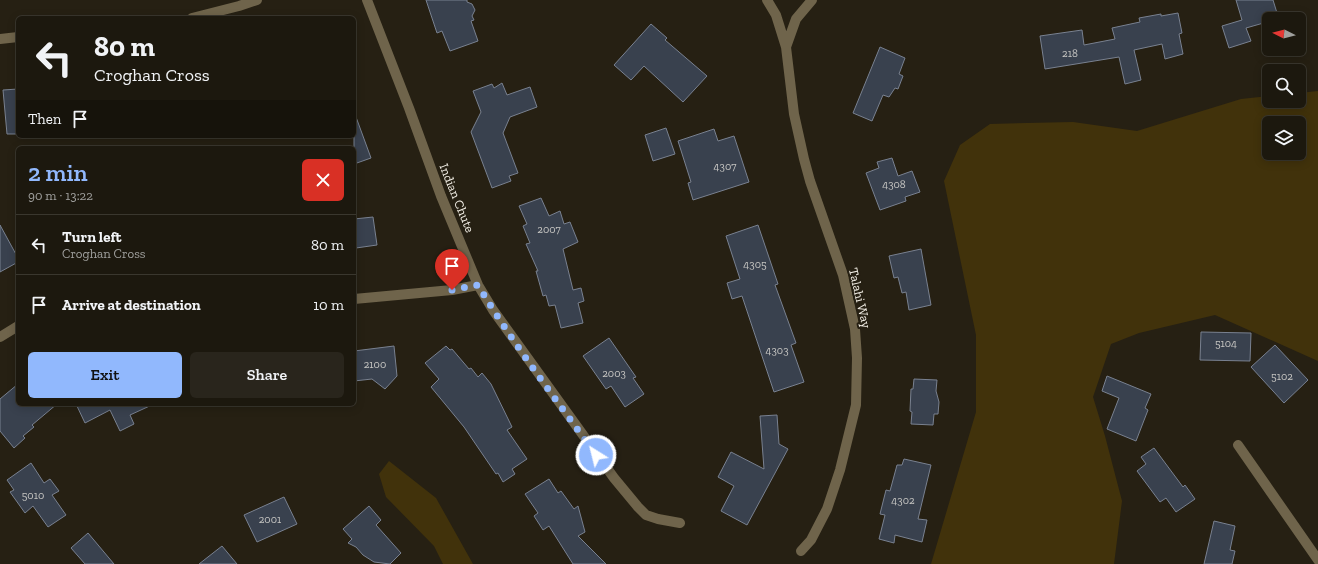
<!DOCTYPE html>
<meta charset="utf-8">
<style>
body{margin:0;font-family:"Zilla Slab",serif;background:#29251c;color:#f1f3f6;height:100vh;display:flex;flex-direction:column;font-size:15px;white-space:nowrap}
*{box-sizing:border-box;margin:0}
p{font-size:13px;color:#a0a09e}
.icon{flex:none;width:22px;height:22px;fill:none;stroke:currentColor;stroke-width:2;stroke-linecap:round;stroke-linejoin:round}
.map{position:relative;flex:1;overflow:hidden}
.sheet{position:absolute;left:16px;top:146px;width:340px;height:260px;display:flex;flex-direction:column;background:#1c180e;border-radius:6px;box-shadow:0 2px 10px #0003,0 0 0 1px #3a372e}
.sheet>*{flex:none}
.guide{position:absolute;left:16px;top:16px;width:340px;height:122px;border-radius:6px;box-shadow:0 2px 10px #0003,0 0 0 1px #3a372e;background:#1c180e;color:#f1f3f6;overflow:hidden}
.needle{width:26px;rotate:276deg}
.buttons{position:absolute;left:1262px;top:12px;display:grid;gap:8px}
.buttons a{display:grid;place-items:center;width:44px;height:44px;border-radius:6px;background:#1c180e;box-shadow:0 2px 10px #0003,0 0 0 1px #3a372e;font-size:20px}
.pin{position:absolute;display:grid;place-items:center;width:34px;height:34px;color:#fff;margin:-41px -17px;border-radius:50% 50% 50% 0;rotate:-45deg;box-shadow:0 0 4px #0007}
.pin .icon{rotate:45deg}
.me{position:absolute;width:44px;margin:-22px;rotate:324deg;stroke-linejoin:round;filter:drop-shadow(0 0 3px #0008)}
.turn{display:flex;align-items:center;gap:14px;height:84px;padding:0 12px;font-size:18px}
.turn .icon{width:52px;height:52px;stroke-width:2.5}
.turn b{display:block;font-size:28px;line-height:34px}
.then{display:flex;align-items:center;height:38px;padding:0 12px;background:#0003;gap:8px;font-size:15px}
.round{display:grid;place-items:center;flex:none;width:42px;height:42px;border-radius:6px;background:#29251c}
.headline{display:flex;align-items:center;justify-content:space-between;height:68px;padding:0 12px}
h1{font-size:24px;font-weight:600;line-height:30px;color:#91b8fd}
.cta{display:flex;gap:8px;margin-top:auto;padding:8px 12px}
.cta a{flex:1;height:46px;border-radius:6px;background:#91b8fd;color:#111;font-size:16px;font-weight:600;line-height:46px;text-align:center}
.cta a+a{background:#29251c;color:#f1f3f6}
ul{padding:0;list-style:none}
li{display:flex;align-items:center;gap:12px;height:60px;padding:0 12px;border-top:1px solid #3a372e}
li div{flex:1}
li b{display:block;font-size:15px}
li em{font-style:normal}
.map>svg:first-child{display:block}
</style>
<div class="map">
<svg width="1318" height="564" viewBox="0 0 1318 564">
<rect width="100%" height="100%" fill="#262013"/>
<!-- green -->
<path fill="#41320b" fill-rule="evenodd" d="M1318,91V361L1215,315L1139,333L1111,344L1093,397L1105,436L1122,501L1114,564H931L976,412V335L944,181L960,145L990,124L1073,122L1137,131L1241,99L1269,96V101H1299V93ZM1269,123H1299V153H1269Z
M389,461L436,498L473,564H443L434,546L386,497L379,474Z"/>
<!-- building -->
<path fill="#39414e" stroke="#798190" d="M426,0H467V2L472,4L475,10L472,16L474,20L471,21L478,41L450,51L442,31L437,33Z
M1236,0H1273L1277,13L1266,16L1267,22L1246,28L1251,41L1229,48L1222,26L1242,20Z
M1178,13L1182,33L1179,34L1183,54L1165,59L1162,44L1134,50L1141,80L1125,84L1119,57L1045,69L1040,36L1082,30L1084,45L1115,39L1112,28L1140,22L1139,18L1161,14V16Z
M651,24L667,38L665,40L707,76L683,102L644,66L631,80L614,65Z
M880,47L905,58L899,74L903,76L898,89L895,88L889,97L883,95L872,121L853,113Z
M502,83L507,95L530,87L537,107L510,117L503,133L518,173L509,176L511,181L492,188L471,132L481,112L473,91L492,84L494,88Z
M18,89V134H7L3,90Z
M354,117H356L371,158L354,164Z
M666,128L675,154L653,161L645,135Z
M714,129L718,141L734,136L749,182L693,200L688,183L691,182L678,141Z
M892,158L898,176L912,171L920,192L905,197L906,201L880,210L866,173L879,168L877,162Z
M541,198L549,216L560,211L564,224L570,222L578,242L563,249L573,290L581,288L584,301L578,303L583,323L561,328L555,305L549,306L546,295L543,296L536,271H538L526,244L530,243L523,226L527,224L519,206Z
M373,217L377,245L356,248L354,234V219Z
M0,225L18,258V262L0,272Z
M758,225L778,284L775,285L796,343L791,345L804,382L774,392L742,296L732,299L727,283L740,279L726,236Z
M921,249L931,305L909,310L906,292L902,293L898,277L894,278L889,256Z
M1201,332L1251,333L1250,361L1200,360Z
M609,338L636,377L633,378L644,394L625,407L611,386L606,389L583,356Z
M1275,345L1308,380L1284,403L1251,367Z
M394,346L397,376L385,389L372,379L354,381V351Z
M446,346L450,350L452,349L469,369L471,368L478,377L482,373L491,384L512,427L507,430L527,459L512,469L515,474L503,482L498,473L496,474L464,427L431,387L439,379L425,363Z
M1107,376L1151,394L1145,408L1148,410L1136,441L1107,429L1119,398L1102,391Z
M914,379L937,380L936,391L939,402L938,414H934L933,425L911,424L912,412L910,411L911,389H913Z
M18,384V404H57L32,425L34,427L23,436L25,438L14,448L0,431V399Z
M76,404H154L130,415L134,424L120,431L110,410L85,423Z
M777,415L779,444L788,449L747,525L721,511L734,486L718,477L731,452L764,469L760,416Z
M1154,448L1183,487L1185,485L1195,499L1176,512L1166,498L1160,502L1137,471L1146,464L1141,457Z
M904,459L931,465L918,519L927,520L922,542L895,535L894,543L879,539L885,515L880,514L886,490L890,491L897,465H902Z
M31,463L44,483L50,479L59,491L52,495L66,515L48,527L33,506L25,513L10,492L14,490L7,480Z
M549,479L558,493L561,491L574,509L578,506L585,532L578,536L606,564H573L549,526L543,530L534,516L538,513L525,494Z
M284,497L297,524L257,542L244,515Z
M369,506L381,520L376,525L401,553L390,564L374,562L363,555L356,547L348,543L352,539L343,529Z
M1214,521L1235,526L1230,550L1235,551L1232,564H1204Z
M88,533L114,564H85L71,548Z
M222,546L237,564H199Z"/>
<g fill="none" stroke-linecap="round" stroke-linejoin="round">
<!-- minor -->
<path stroke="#6f644b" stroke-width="10" d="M367,0L409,108L441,196L478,285L493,310L614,478L638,507L646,515L658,519L680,523
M767,0L776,15L786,47L794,114L804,159L810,181L843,275L855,329L857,358L856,405L840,470L827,509L811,540L801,551
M192,18L239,6L257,0
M0,39L18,37
M786,47L796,19L812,0
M354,299L452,290L478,285
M0,337L18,326
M1238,445L1318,560"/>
</g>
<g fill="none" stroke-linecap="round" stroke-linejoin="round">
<!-- route -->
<path stroke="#91b8fd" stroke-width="7" stroke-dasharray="0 12.6" d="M452,290L478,285C513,344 556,399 596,455"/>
</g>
<g text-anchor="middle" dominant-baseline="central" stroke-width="4" stroke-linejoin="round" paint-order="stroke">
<!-- number labels -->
<g font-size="11" fill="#c5c4c1">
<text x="1070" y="53">218</text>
<text x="725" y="166">4307</text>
<text x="894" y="184">4308</text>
<text x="549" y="229">2007</text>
<text x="755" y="264">4305</text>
<text x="1226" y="343">5104</text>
<text x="777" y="350">4303</text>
<text x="375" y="364">2100</text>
<text x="614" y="373">2003</text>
<text x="1282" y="376">5102</text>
<text x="33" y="495">5010</text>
<text x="903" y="500">4302</text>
<text x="270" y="519">2001</text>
</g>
<!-- street labels -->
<g font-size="13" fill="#f4f0e7" stroke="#262013">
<text transform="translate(457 198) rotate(68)">Indian Chute</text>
<text transform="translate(860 298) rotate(77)">Talahi Way</text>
</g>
</g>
</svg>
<div class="buttons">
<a><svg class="needle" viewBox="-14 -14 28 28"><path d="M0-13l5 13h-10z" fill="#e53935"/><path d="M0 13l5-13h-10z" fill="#a0a09e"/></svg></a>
<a><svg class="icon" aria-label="search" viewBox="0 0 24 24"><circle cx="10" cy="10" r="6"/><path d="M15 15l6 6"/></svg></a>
<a><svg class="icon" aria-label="layers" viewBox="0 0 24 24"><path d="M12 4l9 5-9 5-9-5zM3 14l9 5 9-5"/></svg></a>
</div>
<div class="pin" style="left:452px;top:290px;background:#d93025"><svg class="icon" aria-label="arrive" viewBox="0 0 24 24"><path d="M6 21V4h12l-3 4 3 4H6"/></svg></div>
<svg class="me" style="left:596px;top:455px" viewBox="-20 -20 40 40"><circle r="17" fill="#91b8fd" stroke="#fff" stroke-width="3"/><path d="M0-11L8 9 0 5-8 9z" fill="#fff"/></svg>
<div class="guide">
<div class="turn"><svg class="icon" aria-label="left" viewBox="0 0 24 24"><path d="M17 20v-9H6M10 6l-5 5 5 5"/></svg><div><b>80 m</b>Croghan Cross</div></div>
<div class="then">Then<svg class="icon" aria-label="arrive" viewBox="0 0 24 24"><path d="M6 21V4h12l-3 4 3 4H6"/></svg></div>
</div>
<section class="sheet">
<div class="headline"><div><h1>2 min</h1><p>90 m · 13:22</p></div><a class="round" style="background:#d93025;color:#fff"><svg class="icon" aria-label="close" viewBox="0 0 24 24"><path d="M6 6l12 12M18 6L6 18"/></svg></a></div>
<ul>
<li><svg class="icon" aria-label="left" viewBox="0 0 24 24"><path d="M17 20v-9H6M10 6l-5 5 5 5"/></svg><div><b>Turn left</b><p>Croghan Cross</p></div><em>80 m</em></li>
<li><svg class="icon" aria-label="arrive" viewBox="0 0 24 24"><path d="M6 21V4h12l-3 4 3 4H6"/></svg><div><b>Arrive at destination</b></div><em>10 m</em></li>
</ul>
<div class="cta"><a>Exit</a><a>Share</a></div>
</section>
</div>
